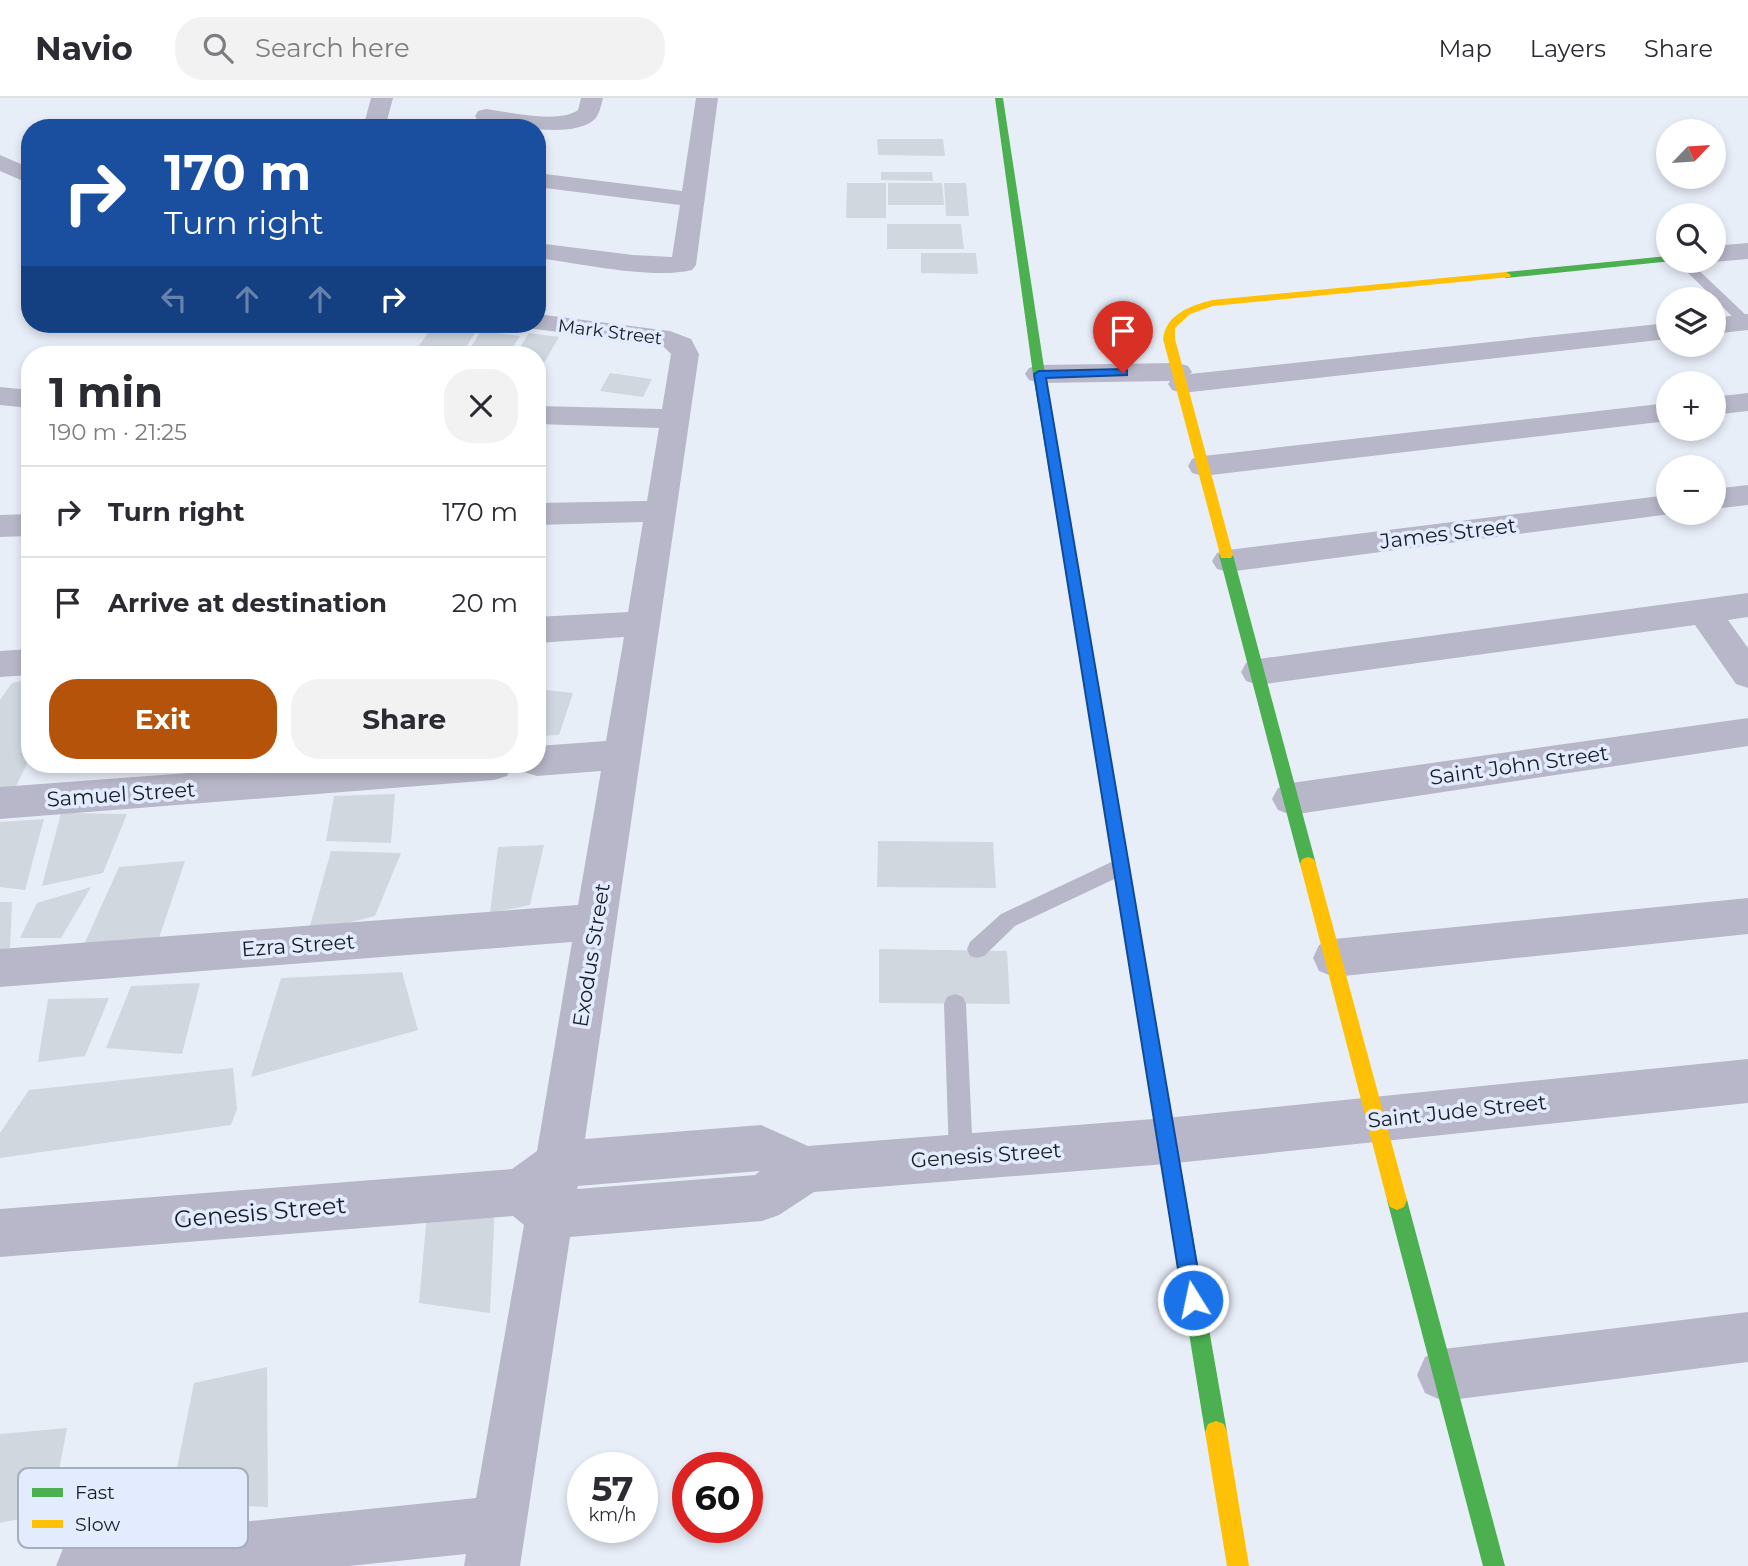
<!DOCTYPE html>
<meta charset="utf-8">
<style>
body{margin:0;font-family:Montserrat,sans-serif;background:#f2f2f3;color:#2b2b33;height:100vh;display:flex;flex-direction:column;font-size:26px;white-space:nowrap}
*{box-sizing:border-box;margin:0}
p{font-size:23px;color:#7c7c81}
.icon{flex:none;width:38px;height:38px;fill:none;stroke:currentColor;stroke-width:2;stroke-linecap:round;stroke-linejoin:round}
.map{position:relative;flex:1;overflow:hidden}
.drawer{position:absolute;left:21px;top:248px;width:525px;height:427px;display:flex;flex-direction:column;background:#fff;border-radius:28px;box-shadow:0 4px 10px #0003}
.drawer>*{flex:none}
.banner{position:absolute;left:21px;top:21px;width:525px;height:214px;border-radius:28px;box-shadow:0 4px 10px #0003;background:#1a4fa0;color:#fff;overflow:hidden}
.needle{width:46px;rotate:65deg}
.buttons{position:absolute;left:1656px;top:21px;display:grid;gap:14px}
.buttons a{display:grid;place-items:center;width:70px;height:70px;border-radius:50%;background:#fff;box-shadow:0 4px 10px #0003;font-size:35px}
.speed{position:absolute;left:567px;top:1354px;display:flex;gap:14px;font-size:35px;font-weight:700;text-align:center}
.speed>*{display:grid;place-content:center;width:91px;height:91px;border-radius:50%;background:#fff;box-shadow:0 4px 10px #0003;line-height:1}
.speed small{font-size:18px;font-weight:400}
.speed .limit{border:10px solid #d22;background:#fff;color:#111}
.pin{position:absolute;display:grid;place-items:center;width:60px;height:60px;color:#fff;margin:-72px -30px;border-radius:50% 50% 50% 0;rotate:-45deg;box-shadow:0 0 7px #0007}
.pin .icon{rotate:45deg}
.me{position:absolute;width:77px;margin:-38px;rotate:350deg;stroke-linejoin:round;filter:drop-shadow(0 0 5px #0008)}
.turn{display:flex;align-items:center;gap:24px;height:147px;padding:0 28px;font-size:32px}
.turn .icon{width:91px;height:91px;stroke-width:2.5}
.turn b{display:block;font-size:49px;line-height:60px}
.lanes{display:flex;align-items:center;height:66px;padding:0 28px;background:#0003;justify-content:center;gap:35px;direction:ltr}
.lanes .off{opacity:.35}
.round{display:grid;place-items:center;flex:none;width:74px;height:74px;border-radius:28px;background:#f2f2f3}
.headline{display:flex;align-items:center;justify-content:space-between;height:119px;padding:0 28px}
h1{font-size:42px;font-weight:700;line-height:52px}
.primary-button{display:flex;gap:14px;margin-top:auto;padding:14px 28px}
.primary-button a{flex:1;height:80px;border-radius:28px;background:#b45309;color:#fff;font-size:28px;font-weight:700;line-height:80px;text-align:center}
.primary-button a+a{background:#f2f2f3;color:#2b2b33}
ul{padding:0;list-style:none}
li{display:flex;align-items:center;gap:21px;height:91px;padding:0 28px;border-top:2px solid #e1e1e2}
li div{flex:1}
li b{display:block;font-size:26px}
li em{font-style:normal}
header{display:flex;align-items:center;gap:42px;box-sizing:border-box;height:98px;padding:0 35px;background:#fff;border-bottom:2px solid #e1e1e2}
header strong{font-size:33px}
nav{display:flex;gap:38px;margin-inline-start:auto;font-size:24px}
.search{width:490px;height:63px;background:#f2f2f3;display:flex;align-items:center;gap:18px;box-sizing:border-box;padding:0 24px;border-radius:28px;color:#7c7c81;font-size:26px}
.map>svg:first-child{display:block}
</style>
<header>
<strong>Navio</strong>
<div class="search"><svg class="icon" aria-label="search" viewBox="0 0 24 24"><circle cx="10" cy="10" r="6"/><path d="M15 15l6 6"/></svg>Search here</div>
<nav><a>Map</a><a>Layers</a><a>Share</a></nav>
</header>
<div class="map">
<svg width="1748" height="1468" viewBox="0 0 1748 1468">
<rect width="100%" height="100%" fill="#e8eef8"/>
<!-- building -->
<path fill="#d0d7df" d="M877,41H943L945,58L878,57Z
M881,74H932L933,83L881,82Z
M847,85H886V120H846Z
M888,85H942L944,107H888Z
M944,85H966L969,118H946Z
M887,126H961L964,151H887Z
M921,155H976L978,176L921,175Z
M434,227L477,232L461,257L415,253Z
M481,233L520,238L508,257H466Z
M529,235L559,239L544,265L537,264V257H515Z
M610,275L652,281L643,299L600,293Z
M30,581V660L15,690L0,692V602L12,585Z
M537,591L573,595L559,637L537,638Z
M395,696L391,745L326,743L334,698Z
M61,715L127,716L103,775L42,788Z
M44,721L25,792L0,789V724Z
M878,743L993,744L996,790L877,789Z
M544,747L530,807L490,815L498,749Z
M331,753L401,755L375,818L308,835Z
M185,763L158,843L81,853L119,769Z
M91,789L61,840H20L37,805Z
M0,804H12L10,852L0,851Z
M879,851L1007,853L1010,906L879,905Z
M402,874L418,932L251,979L281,880Z
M200,885L182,956L106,950L131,888Z
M109,900L85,958L38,964L48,901Z
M233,970L237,1011L231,1027L0,1060V1035L29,992Z
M495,1107L490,1215L419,1205L427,1115Z
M267,1269L268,1409L170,1405L194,1285Z
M67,1330L51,1414L0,1425V1336Z"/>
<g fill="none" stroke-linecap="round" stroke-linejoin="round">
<!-- lane -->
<path fill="#b8b7c9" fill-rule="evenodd" d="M1676,163H1689L1748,219V230L1743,229Z
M1120,760L1127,763L1130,769L1127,775L1015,828L984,858L977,860L970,858L967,851L970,844L1001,816Z
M955,896L963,899L966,906L973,1058L969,1066L961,1070L953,1066L949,1058L944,906L947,899Z"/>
<!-- street -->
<path fill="#b8b7c9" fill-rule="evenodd" d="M371,0H393L385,30H363Z
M581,0H603C601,7 600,15 595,21C575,41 512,28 486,25L478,23L475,18L478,13L486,11C509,14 559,26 578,12Z
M696,0H718L696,167L692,172C652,182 579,165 537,160V145L633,157L672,159L680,107L537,89V75L682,93Z
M0,57L30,70V86L0,73Z
M1748,145V161L1713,164L1710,163H1713V148Z
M537,216L670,233L691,241L699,256L585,1041L761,1027L808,1048L1166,1020L1748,961V1005L1166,1066L814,1094L779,1117L762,1123L570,1139L520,1468H464L466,1456L349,1468H56L64,1448L84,1440L476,1400L524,1127L513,1118L0,1159V1111L512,1071L537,1053L572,844L0,889V851L578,807L601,673L537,678L524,674L520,667H537V648L606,643L624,539L537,545V519L628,514L643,424L537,427V405L647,403L659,330L537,326V308L662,311L671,256L663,248L528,230L525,226H537ZM760,1073L755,1077L577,1091L578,1088Z
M1748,216V232L1713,236V220Z
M1668,225V241L1182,295L1172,292L1168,286L1170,283L1039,285L1029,282L1025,276L1029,270L1039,267L1178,265L1188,268L1192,274L1190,276Z
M0,289L30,292V310L0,307Z
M1748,295V313L1713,317V299Z
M1668,305V323L1203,378L1192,375L1188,368L1192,361L1203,358Z
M1748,387V407L1713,411V391Z
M1668,397V415H1678L1228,474L1217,471L1212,463L1217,455L1228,452Z
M30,416V438L0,439V417Z
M1748,495V519L1728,522L1748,550V590L1736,586L1695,527L1258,587L1246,583L1241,574L1246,565L1258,561Z
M30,551V577L0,579V553Z
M1748,620V648L1291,717L1278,712L1272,701L1278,690L1291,685Z
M298,667H512L507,678L494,682L0,721V689Z
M1748,800V836L1334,879L1319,873L1313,860L1319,847L1334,841Z
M1748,1214V1264L1443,1303L1425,1295L1417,1277L1425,1259L1443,1251Z"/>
<!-- fast -->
<path fill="#4caf50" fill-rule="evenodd" d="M995,0H1003L1045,276L1084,501L1077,506L1070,501L1033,276Z
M1668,158V163H1672L1506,180L1501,177L1506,174Z
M1226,452L1233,457L1316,766L1314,771L1308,773L1302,771L1300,766L1219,457Z
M1136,851L1142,854L1144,859L1227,1334L1224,1342L1216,1345L1208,1342L1205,1334L1128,859L1130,854Z
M1397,1092L1404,1095L1407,1102L1505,1468H1483L1387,1102L1390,1095Z"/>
<!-- slow -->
<path fill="#ffc107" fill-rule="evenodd" d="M1506,174L1511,177L1510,179L1213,208L1190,216L1175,230V241L1233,457L1231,460H1221L1163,241C1166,216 1190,208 1212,202Z
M1077,496L1084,501L1144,859L1142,864L1136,867L1130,864L1128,859L1070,501Z
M1308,759L1314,761L1316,766L1407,1102L1404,1109L1397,1112L1390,1109L1387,1102L1300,766L1302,761Z
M1216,1323L1224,1326L1227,1334L1249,1468H1227L1205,1334L1208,1326Z"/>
</g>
<!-- route -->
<path fill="#1a73e8" stroke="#114b97" stroke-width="2" d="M1123,271L1127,272V277L1046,280L1203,1202L1200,1209L1193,1212L1186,1209L1183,1202L1034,276L1039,273Z"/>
<g text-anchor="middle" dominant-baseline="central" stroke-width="7" stroke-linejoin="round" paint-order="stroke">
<!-- far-street labels -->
<g font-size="18" fill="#181c24" stroke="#e2ecfe">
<text transform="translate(610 234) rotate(7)">Mark Street</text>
</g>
<!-- street labels -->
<g font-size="21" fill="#181c24" stroke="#e2ecfe">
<text transform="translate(1448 435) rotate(-7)">James Street</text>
<text transform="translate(1519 667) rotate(-8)">Saint John Street</text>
<text transform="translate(121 696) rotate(-4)">Samuel Street</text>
<text transform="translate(298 847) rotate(-4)">Ezra Street</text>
<text transform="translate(591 857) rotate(-81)">Exodus Street</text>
<text transform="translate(1457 1013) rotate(-6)">Saint Jude Street</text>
<text transform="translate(986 1057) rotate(-4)">Genesis Street</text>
</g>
<!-- near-street labels -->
<g font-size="24" fill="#181c24" stroke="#e2ecfe">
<text transform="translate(260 1114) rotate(-5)">Genesis Street</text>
</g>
</g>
<!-- legend -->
<rect x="18" y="1370" width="230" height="80" rx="10" fill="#e2ecfe" stroke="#a5aebd" stroke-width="2"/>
<rect x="32" y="1390" width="31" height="9" fill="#4caf50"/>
<rect x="32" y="1422" width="31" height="8" fill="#ffc107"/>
<g font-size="19" fill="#181c24">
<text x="75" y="1401">Fast</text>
<text x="75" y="1433">Slow</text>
</g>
</svg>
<div class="buttons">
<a><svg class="needle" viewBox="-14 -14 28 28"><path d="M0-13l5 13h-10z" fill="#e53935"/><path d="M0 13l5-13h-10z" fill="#7c7c81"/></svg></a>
<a><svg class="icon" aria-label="search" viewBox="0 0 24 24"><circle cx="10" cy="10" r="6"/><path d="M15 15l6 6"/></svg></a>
<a><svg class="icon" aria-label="layers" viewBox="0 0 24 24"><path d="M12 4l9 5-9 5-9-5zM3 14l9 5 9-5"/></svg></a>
<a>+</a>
<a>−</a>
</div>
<div class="speed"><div>57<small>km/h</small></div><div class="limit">60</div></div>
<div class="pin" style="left:1123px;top:275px;background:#d93025"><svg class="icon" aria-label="arrive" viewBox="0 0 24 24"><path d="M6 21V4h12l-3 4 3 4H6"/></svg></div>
<svg class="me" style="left:1193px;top:1202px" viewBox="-20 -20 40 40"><circle r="17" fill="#1a73e8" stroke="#fff" stroke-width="3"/><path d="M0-11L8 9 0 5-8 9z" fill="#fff"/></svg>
<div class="banner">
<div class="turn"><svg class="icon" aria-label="right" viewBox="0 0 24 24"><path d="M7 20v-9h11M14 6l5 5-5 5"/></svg><div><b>170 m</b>Turn right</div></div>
<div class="lanes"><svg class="icon off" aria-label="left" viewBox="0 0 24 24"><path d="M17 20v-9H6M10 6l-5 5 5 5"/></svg><svg class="icon off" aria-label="ahead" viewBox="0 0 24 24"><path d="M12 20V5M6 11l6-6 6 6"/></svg><svg class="icon off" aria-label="ahead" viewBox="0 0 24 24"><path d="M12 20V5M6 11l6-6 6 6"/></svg><svg class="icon" aria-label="right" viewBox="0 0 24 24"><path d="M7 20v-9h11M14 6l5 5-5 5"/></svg></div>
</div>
<section class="drawer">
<div class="headline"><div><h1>1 min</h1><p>190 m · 21:25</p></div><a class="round"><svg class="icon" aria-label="close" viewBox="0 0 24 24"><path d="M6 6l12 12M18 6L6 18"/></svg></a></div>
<ul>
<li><svg class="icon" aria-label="right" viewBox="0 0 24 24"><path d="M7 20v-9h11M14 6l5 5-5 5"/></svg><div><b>Turn right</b></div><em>170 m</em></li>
<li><svg class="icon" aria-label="arrive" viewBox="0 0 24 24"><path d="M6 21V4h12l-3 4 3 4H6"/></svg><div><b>Arrive at destination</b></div><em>20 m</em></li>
</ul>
<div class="primary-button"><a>Exit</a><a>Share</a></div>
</section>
</div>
